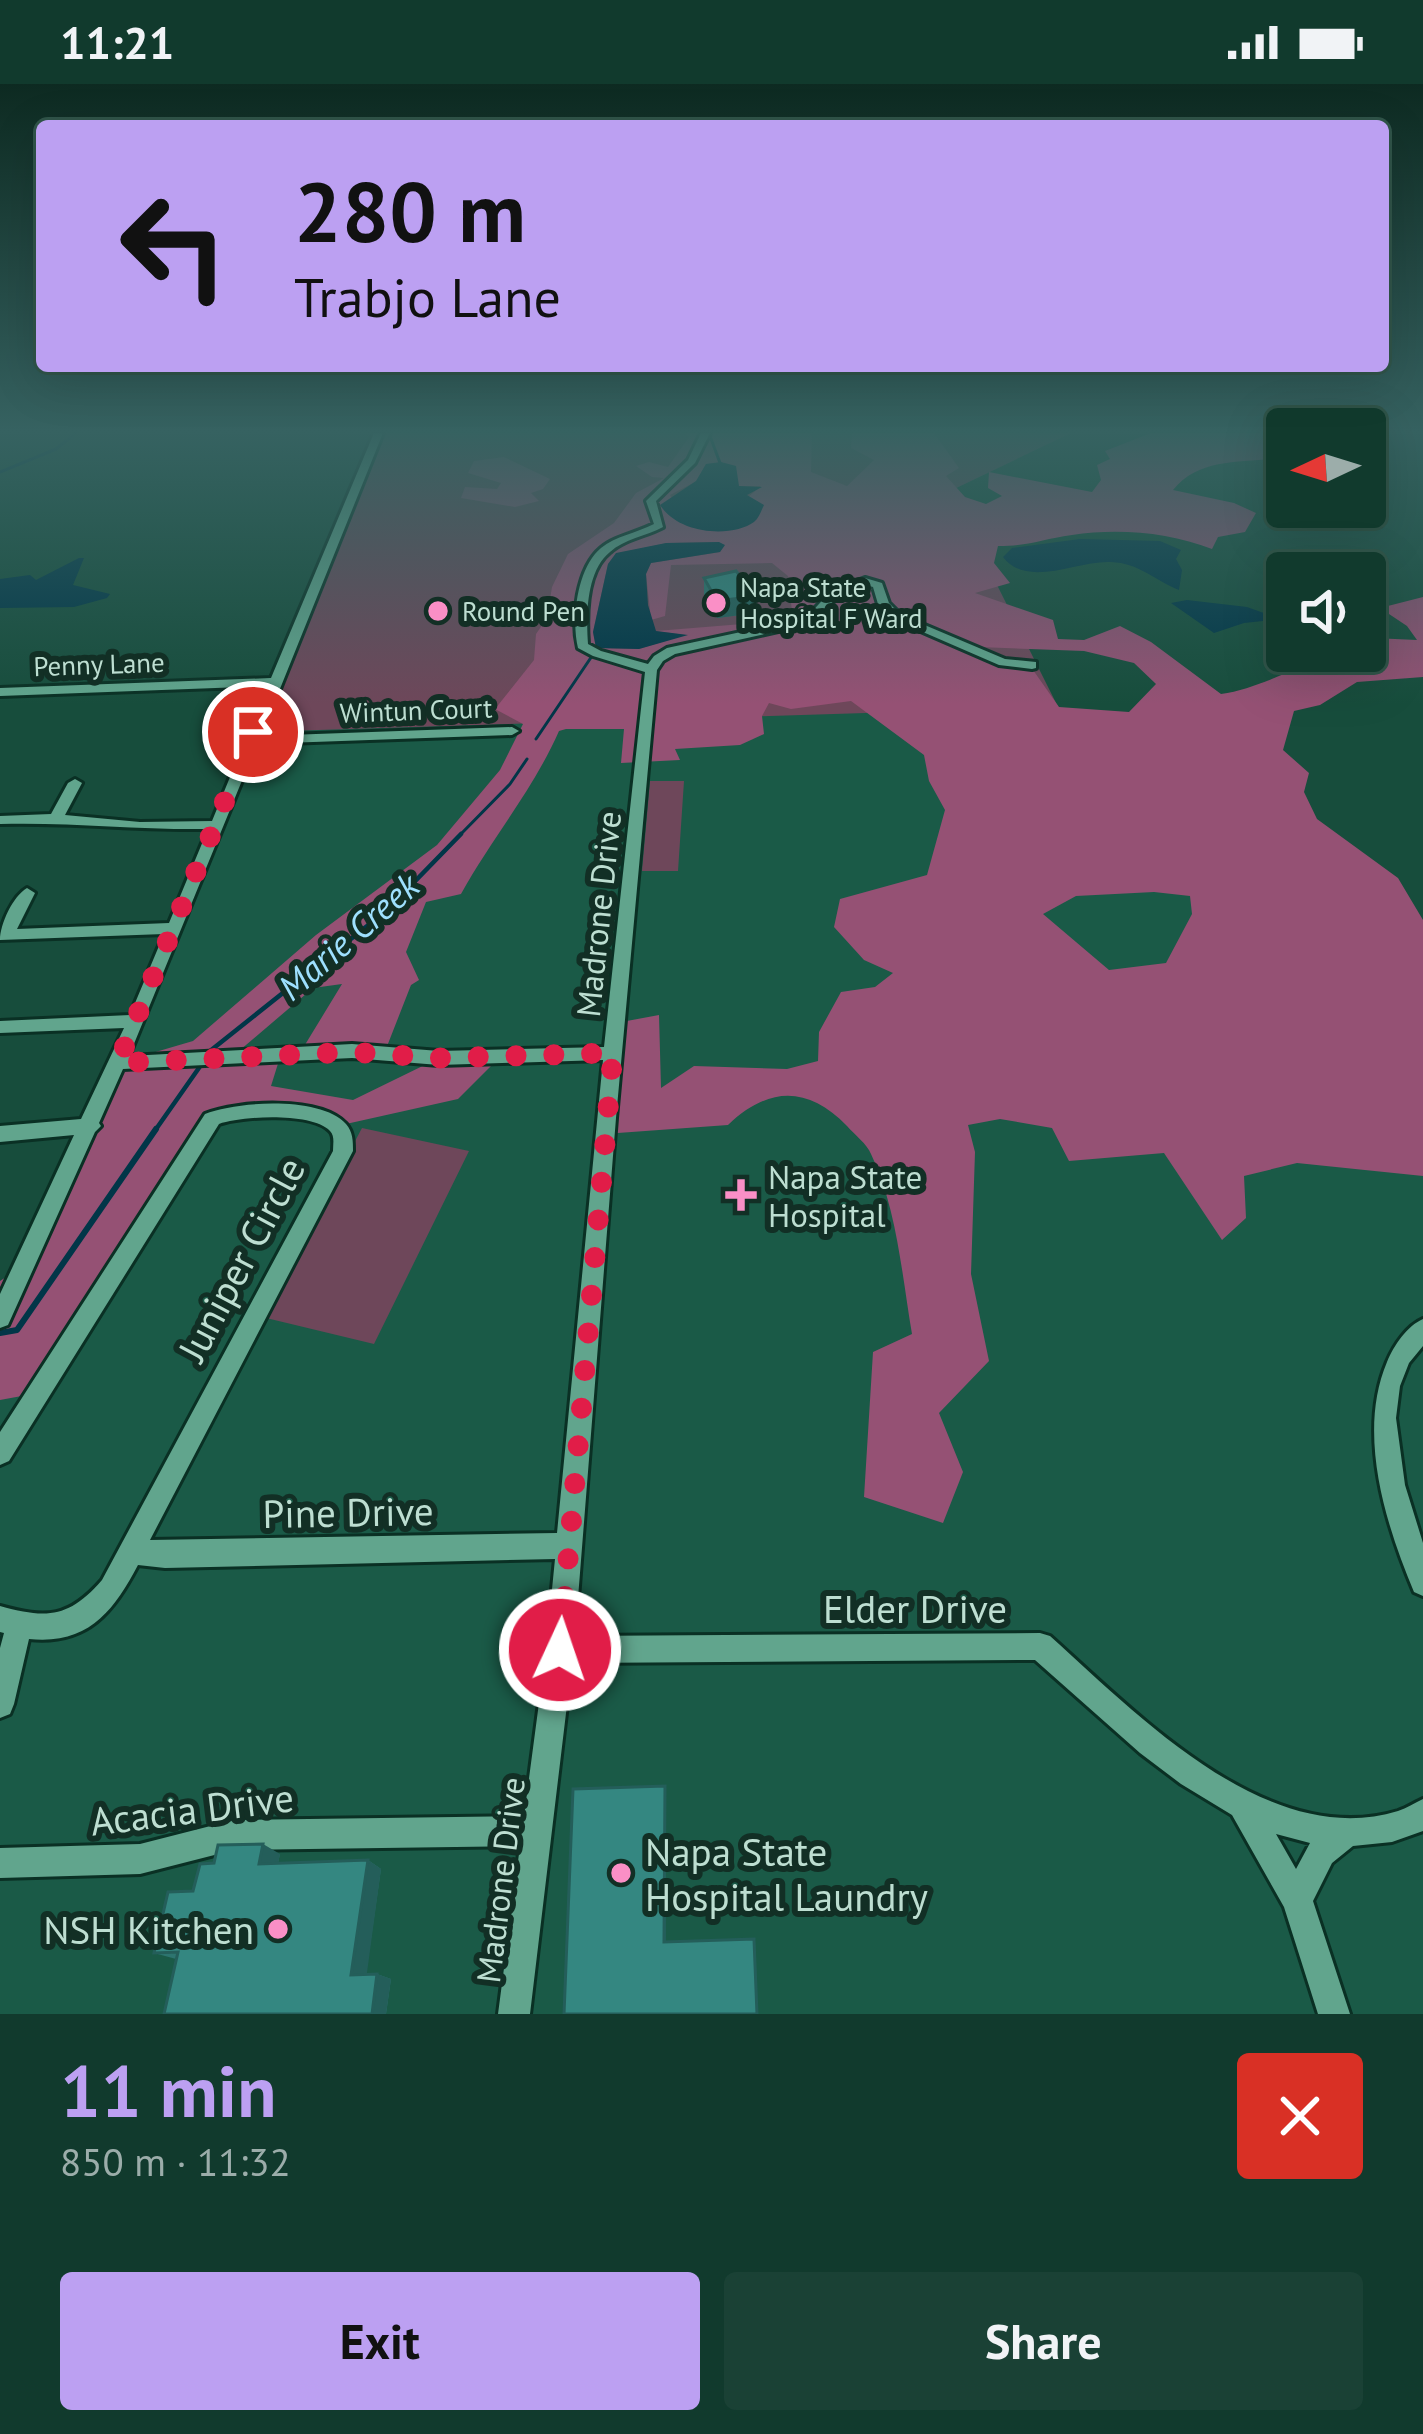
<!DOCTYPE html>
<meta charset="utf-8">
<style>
body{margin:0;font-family:"PT Sans",sans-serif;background:#1a4135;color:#f1f3f6;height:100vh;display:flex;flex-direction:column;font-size:45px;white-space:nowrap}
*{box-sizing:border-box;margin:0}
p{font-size:39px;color:#9cadaa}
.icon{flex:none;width:66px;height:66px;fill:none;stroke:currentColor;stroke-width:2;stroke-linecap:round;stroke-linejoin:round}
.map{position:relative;height:1930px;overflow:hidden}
.sheet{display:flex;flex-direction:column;background:#113a2d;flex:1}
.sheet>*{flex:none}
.guide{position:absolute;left:36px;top:36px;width:1353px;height:252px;border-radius:12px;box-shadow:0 12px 48px #0002,0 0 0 3px #305449;background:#bca0f2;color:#111;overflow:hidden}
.needle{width:78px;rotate:266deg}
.buttons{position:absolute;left:1266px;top:324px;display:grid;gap:24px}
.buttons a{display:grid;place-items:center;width:120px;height:120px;border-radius:12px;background:#113a2d;box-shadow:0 12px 48px #0002,0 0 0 3px #305449;font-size:60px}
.pin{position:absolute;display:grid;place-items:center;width:102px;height:102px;color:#fff;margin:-51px;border:6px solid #fff;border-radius:50%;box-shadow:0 3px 12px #0007}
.me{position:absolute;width:132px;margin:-66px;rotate:3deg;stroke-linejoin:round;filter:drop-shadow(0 0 9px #0008)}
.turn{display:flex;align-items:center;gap:42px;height:252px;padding:0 60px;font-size:54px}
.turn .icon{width:156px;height:156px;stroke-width:2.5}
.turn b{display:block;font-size:84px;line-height:102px}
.round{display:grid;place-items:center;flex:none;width:126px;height:126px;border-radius:12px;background:#1a4135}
.summary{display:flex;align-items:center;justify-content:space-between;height:204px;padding:0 60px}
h1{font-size:72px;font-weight:700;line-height:90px;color:#bca0f2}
.primary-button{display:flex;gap:24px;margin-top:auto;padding:24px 60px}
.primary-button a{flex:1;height:138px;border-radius:12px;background:#bca0f2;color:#111;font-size:48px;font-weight:700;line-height:138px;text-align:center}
.primary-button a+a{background:#1a4135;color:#f1f3f6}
.status{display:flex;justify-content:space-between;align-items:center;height:84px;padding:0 60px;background:#113a2d;direction:ltr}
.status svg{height:33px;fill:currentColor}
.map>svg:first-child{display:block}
</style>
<div class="status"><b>11:21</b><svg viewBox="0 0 49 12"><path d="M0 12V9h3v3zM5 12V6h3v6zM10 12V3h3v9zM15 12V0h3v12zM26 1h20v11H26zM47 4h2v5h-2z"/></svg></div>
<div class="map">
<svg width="1423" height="1930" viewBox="0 0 1423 1930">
<rect width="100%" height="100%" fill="#174d3c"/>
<!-- built -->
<path fill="#1a5a47" d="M1071,349L950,407L1058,623L1423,939V1930H0V1234L253,648Z"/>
<!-- green -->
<path fill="#6e475a" d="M379,349H1071L950,407L1058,623L253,648Z
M650,697H684L678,787H642Z
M362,1044L469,1067L374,1260L262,1233Z"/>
<!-- forest -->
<path fill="#955174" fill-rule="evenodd" d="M685,349H812L811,388L847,402L874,376L851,364L852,349H934L959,384L946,392L965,413L986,420L1002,412L988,404L989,388L1092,408L1101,396L1097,381L1110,375L1105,367L1151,349H1287V373C1247,380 1201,371 1173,406L1234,419L1256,429L1245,448L1218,453L1212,465C1169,448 1117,444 1072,451C1042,455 1031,462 998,462L994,479L1010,499L975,509L1053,536L1058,555L1084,556L1120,542L1151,558L1221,610C1270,603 1319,567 1365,567V559L1373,554L1417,556L1407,542L1380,524L1423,513V593L1357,598L1320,621L1294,627L1283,666L1309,689L1304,708L1317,735L1398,794L1423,836V1092L1297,1079L1244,1092L1246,1134L1222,1156L1164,1069L1069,1077L1052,1044L1000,1035L968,1041L975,1068L971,1190L989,1277L939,1329L963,1388L943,1439L864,1413L873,1268L912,1250C902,1192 897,1124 871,1070C867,1060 855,1051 847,1042C808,1002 769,1002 728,1041L604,1050L616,939L659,931L661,1004L694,982L787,985L818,977L819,948L841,908L875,903L893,889L864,876L834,843L840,815L927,791L945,726L929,697L924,671L851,617L791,625L769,619L762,632L764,650L740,661L675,665L680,676L621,679L624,645H566L559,647C533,706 492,754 461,810L426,818L406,868L419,896L411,901L384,970L300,969L342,900L313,904L233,972L281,970L271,1002L353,1016L439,974L501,972L458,1015L337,1042L291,1030L212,1035L38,1309L0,1316V1197L26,1180L118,979L193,957L316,851L437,761L500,686L523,640L495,625L534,576L536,550L547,534L552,503L568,470L614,439L636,409L664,394L652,393L636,382L649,378L668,383L689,353ZM722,379L735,382L738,402H761L747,414L763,421C744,454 723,446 690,443L670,411L697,397L706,380ZM718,458L724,462L720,468L651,479L646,490L651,536L665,532L671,481L772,479L788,492L793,536L656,547L685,551L639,565L596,564L593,548L608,480L616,470L667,459ZM979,563L1084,567L1134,579L1156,600L1129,628L1059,623L1026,576L996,573ZM1154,808L1190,812L1192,830L1166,879L1109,886L1043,830L1076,812Z
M504,373L550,395L543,405L531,409L539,417L515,423L461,414L465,403L497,405L501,399L468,389L474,377Z"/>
<!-- water -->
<path fill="#013648" d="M721,378L736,382L739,402L762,403L747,411L764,421C761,427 759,434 754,438C734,453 680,452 660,421L696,397L706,380Z
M1080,455L1160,457L1181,466L1176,475L1182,486L1179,506C1156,497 1139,479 1111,478C1078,476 1027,505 1003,473L1012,464Z
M719,458L725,461L720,468L651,479L646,490L648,521L656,547L688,551L639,565L596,564L593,548L608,480L616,469L666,459Z
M79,474H84L73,501L110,510L107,514L74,523L0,524V495L30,491L36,496Z
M1187,516L1247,523L1280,535L1244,539L1214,549L1171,519Z"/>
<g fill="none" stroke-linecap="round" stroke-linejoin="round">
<!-- stream-far2 -->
<path stroke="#013648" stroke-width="3" d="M710,352L720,379
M0,388L56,365L76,349
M536,655L592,572
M458,753L510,700L527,675"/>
<!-- stream-far1 -->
<path stroke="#013648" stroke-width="4.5" d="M210,967L386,827L461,750
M154,1048L201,981"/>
<!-- stream -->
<path stroke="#013648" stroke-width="6" d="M0,1249L17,1246L156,1045"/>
<defs>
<path id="minor" d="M374,349H383L261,652L512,643L519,647L512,651L257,660L129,972L352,960L439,967L604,963L645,588L593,572L578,564C571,535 577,484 601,464C615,452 637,449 654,440L646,417L688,376L701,349H710L695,379L656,417L663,443C646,452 624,455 610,468C586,487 586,532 588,560L601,567L648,580L654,572L667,564L806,534L831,507L865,494L882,499L889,519L901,531L1005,575L1036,578V584L1032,585L999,581L893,535L878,520L873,503L866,501L839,511L814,539L675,570L663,577L657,586L616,1034L575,1552L1040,1549L1050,1552C1137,1630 1268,1767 1398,1727C1407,1724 1414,1719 1423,1715V1747L1392,1758L1353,1762L1332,1779L1313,1817L1350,1930H1318L1284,1823L1232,1731L1181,1700L1140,1669L1035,1576L572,1579L530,1930H498L520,1762L234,1766L140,1790L0,1794V1764L140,1760L234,1736L524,1732L546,1566L555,1475L165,1484L138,1481C113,1528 88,1561 29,1555L14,1620L10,1630L0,1634V1564L4,1549L0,1548V1522C47,1535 69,1534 102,1496L333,1067C333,1060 335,1052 330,1047C312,1028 241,1032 219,1040L9,1377L0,1381V1348L205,1030C237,1017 321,1012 346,1040C353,1048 353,1057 353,1067L150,1456L557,1449L603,976L439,981L352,974L123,985L99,1039L101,1042L95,1048L8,1241L0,1244V1210L74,1051L0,1058V1042L81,1035L124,944L0,949V937L130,931L164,850L0,856C0,840 13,812 27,804L35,809L17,845L169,839L208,745C138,746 70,738 0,740V732L51,730L68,699L75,695L82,699L65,731L140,738L212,737L244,659L242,656L247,653L268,602L0,612V604L271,594ZM1276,1750L1310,1759L1296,1785Z
M1423,1235V1262L1409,1279L1400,1302L1396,1334L1405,1401L1423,1459V1512L1414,1508C1385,1439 1357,1349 1387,1278C1394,1261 1407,1242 1423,1235Z"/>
</defs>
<!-- minor casing -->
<use href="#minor" stroke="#0a3024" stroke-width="6"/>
<!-- minor -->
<use href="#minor" fill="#61a58d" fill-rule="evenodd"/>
</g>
<!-- wall -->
<path fill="#2d746f" d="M704,494L756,529L717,534L704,510Z
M280,1770L278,1779L368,1776L381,1785L366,1890H377L391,1895L386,1930H164L176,1875L154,1869L193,1807L214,1779Z"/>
<!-- shaded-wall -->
<path fill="#245e5a" d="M757,512L756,529L717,534V517Z
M665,1702L666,1714V1864L664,1858Z
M263,1760L280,1770L276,1789L259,1780Z
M368,1776L381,1785L366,1896L351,1891Z
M377,1890L391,1895L386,1930H372Z"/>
<!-- building -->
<path fill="#348781" stroke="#245e5a" stroke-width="3" d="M736,487L757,512L717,517L704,494Z
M665,1702L664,1858L754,1855L757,1930H564L573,1705Z
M263,1760L259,1780L368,1776L351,1891L377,1890L372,1930H164L178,1868L154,1869L168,1808L193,1807L200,1780L214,1779L218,1761Z"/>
<!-- sky -->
<linearGradient id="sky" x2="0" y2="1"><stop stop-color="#0d2a21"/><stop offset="0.56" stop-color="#366261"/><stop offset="1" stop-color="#366261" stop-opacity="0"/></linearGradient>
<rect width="1423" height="620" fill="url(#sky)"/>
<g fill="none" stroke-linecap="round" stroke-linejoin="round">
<!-- route -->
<path stroke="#e11d48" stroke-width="21" stroke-dasharray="0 37.8" d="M253,648L118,979L352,968L439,974L613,969L560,1566"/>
</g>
<!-- markers -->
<g fill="#fa8fc6" stroke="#122f25" stroke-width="4.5">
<circle cx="716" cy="519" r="12"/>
<circle cx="438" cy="527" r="12"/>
<path d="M735 1093h12v12h12v12h-12v12h-12v-12h-12v-12h12z"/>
<circle cx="621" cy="1789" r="12"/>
<circle cx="278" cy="1845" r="12"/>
</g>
<g text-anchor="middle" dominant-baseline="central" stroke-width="12" stroke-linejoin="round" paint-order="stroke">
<!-- far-poi labels -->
<g font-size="27" fill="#bdded1" stroke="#122f25" text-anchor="start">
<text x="740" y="503">Napa State<tspan x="740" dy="31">Hospital F Ward</tspan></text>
<text x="462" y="527">Round Pen</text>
</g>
<!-- far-street labels -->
<g font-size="27" fill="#bdded1" stroke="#122f25">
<text transform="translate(99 580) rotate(-2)">Penny Lane</text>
<text transform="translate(416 626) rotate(-2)">Wintun Court</text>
</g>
<!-- street labels -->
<g font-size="33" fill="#bdded1" stroke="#122f25">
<text transform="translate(598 830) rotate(-84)">Madrone Drive</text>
<text transform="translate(500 1796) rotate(-83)">Madrone Drive</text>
</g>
<!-- poi labels -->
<g font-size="33" fill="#bdded1" stroke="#122f25" text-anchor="start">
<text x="768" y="1092">Napa State<tspan x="768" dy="38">Hospital</tspan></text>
</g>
<!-- water labels -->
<g font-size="36" font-style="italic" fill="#9ee0fe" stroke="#122f25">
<text transform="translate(348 852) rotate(-41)">Marie Creek</text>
</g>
<!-- near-street labels -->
<g font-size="39" fill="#bdded1" stroke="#122f25">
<text transform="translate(241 1175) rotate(-62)">Juniper Circle</text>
<text transform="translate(348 1428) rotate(-1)">Pine Drive</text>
<text x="915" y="1524">Elder Drive</text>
<text transform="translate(192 1725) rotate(-7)">Acacia Drive</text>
</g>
<!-- near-poi labels -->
<g font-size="39" fill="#bdded1" stroke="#122f25" text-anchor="start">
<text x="645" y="1767">Napa State<tspan x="645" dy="45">Hospital Laundry</tspan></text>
<text x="254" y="1845" text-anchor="end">NSH Kitchen</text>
</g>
</g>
</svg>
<div class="buttons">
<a><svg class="needle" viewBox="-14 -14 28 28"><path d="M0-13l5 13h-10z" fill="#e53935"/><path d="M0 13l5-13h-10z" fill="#9cadaa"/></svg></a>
<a><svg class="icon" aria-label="sound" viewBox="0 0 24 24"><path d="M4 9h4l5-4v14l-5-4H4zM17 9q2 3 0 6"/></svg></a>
</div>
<div class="pin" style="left:253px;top:648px;background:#d93025"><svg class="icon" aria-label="arrive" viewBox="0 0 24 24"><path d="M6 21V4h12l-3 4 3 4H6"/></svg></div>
<svg class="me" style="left:560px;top:1566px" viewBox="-20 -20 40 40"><circle r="17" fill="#e11d48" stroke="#fff" stroke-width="3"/><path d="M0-11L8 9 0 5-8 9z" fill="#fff"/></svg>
<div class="guide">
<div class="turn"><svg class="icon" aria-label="left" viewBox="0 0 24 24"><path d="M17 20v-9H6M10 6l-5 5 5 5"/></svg><div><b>280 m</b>Trabjo Lane</div></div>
</div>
</div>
<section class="sheet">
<div class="summary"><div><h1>11 min</h1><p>850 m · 11:32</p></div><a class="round" style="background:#d93025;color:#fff"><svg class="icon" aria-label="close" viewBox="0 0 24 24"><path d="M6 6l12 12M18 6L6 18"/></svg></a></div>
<div class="primary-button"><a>Exit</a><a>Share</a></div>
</section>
